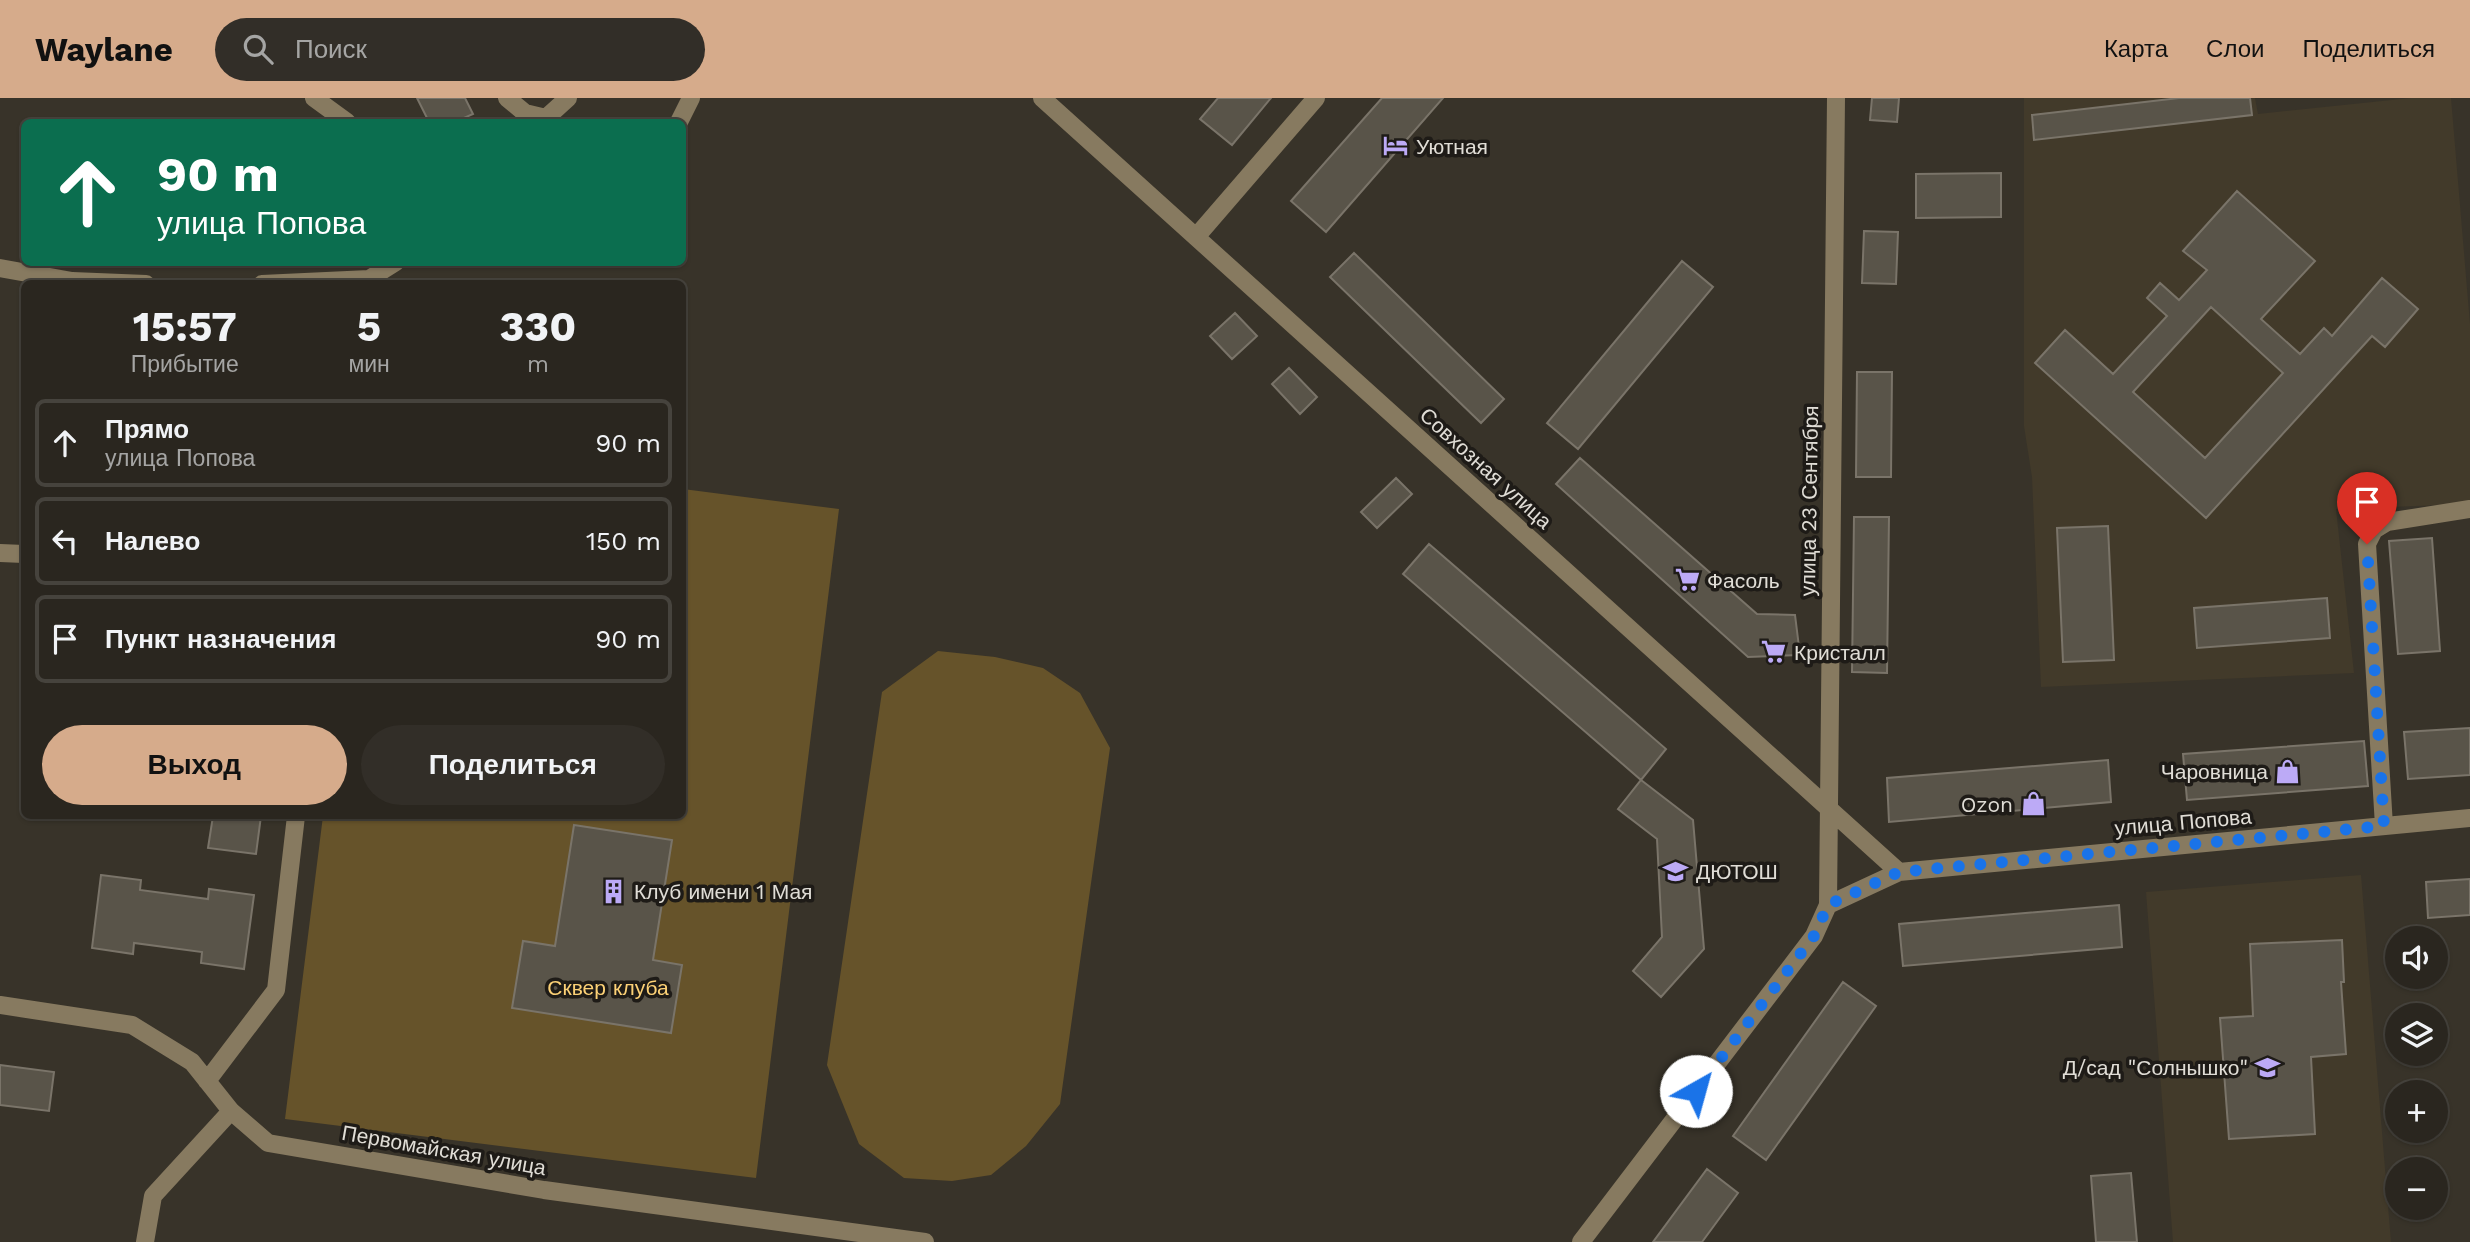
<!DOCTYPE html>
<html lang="ru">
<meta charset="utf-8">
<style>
body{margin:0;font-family:"Work Sans",sans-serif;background:#322e28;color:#f1f3f6;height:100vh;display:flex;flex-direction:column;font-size:26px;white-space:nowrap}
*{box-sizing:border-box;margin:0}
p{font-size:23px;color:#a5a5a4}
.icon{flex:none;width:38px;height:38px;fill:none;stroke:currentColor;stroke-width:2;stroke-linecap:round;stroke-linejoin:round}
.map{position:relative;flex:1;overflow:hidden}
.panel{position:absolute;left:21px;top:182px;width:665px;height:539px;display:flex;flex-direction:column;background:#2a261f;border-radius:10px;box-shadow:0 2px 5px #0004,0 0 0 2px #46433d}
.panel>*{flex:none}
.hud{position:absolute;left:21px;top:21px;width:665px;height:147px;border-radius:10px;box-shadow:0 2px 5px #0004,0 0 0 2px #46433d;background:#0b6e4f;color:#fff;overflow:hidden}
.fabs{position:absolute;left:2385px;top:828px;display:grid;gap:14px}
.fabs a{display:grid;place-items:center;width:63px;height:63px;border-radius:50%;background:#2a261f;box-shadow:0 2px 5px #0004,0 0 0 2px #46433d;font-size:35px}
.pin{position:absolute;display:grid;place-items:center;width:60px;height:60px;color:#fff;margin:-72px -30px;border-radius:50% 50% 50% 0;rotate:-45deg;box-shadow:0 0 7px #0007}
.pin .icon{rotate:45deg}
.me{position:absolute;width:77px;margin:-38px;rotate:38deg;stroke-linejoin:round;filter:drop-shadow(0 0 5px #0008)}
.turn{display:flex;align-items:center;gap:24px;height:147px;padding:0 21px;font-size:32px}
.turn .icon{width:91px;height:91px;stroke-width:2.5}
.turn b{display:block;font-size:49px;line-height:60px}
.eta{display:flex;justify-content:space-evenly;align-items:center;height:119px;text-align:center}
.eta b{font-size:42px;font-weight:700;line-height:49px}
.button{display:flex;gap:14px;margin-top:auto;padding:14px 21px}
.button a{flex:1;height:80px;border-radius:42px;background:#d6ab8b;color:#111;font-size:28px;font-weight:700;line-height:80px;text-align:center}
.button a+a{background:#322e28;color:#f1f3f6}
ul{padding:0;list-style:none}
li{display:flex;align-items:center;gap:21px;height:88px;margin:0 14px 10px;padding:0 7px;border:4px solid #46433d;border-radius:10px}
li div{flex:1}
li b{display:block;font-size:26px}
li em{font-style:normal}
header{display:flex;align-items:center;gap:42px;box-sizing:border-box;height:98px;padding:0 35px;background:#d6ab8b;color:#111}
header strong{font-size:33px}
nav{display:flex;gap:38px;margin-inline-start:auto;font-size:24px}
.search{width:490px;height:63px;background:#322e28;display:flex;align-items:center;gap:18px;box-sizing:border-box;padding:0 24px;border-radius:38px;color:#a5a5a4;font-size:26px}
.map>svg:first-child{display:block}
</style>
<header>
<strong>Waylane</strong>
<div class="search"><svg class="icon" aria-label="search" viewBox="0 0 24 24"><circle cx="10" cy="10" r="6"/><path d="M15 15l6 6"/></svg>Поиск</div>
<nav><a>Карта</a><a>Слои</a><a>Поделиться</a></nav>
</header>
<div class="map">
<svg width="2470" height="1144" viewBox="0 0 2470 1144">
<rect width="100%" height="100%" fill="#383329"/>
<!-- built -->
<path fill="#423a2a" d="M2024,0H2255L2258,16L2411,0H2451L2470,226V406L2336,411L2354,575L2041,589L2032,379L2024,328Z
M2361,777L2391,1144H2173L2146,794Z"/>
<!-- park -->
<path fill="#66532a" d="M683,391L839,411L756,1080L285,1021L323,718H682Z
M938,553L995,559L1043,570L1080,595L1110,650L1060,1006L1026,1048L991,1077L952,1083L904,1080L859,1046L827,967L882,594Z"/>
<!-- building -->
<path fill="#595449" stroke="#7a7469" stroke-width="2" fill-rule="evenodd" d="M417,0H465L473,16L455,24H429Z
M1218,0H1271L1232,47L1200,21Z
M1382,0H1443L1326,134L1291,103Z
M1872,0H1899L1897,24L1870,22Z
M2179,0H2250L2252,17L2034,42L2032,17Z
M2001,75V119L1916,120V76Z
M2237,93L2315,163L2261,221L2300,256L2324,230L2332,238L2382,180L2418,211L2385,249L2372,238L2206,420L2035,265L2065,232L2113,276L2167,218L2147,200L2160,185L2179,202L2207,172L2183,153ZM2211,209L2283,275L2205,360L2133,294Z
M1864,133L1898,134L1896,186L1862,185Z
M1354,155L1504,301L1481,325L1330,179Z
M1682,163L1713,189L1578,351L1547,325Z
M1235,215L1257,238L1232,261L1210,238Z
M1289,270L1317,299L1300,316L1272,286Z
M1857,274H1892L1891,379H1856Z
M1580,360L1757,516L1795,517L1800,557L1748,559L1556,386Z
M1396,380L1412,396L1377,430L1361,414Z
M1854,419H1889L1887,575L1852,574Z
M2108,428L2114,562L2063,564L2057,430Z
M2432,440L2440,553L2398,556L2389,443Z
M1429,446L1666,651L1641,682L1403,476Z
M2327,500L2330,540L2197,550L2194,510Z
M2470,630V677L2408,681L2404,634Z
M2364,643L2368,688L2187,702L2183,656Z
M2108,662L2111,704L1889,724L1887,680Z
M1641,682L1693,722L1704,851L1661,899L1633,873L1662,839L1657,741L1618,711Z
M213,718H261L256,756L208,750Z
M574,727L672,742L653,862L682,867L671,935L512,910L523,843L555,848Z
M101,777L141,782L140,792L208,801L209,791L254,797L244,871L201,865L202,854L134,845L133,856L92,850Z
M2470,781V817L2428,820L2426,784Z
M2119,807L2122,849L1903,868L1899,826Z
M2342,842L2344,884H2341L2346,956L2311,959L2315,1036L2229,1041L2220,920L2253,918L2250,846Z
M1843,884L1876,908L1766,1062L1733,1038Z
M0,967L54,974L49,1013L0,1007Z
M1707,1071L1738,1095L1702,1144H1653Z
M2131,1075L2137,1144H2096L2091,1078Z"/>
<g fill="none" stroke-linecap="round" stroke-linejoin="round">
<!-- minor -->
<path stroke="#877a60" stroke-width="18" d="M314,0L347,24
M507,0L525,15L546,20L568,0
M1042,0L1899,774
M679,24L691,0
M1196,139L1316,0
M0,170L72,183L146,186
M262,186L369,181L396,164
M0,455L24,456
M2384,728L2367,446L2374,432L2387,424L2470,411
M1828,807L1899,774L2470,720
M0,907L132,927L192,964L231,1013L268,1045L544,1092L925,1144
M207,983L276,892L296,718
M145,1144L153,1098L231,1013
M1581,1144L1814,838L1828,807L1836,0"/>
</g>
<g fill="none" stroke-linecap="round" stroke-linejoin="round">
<!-- route -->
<path stroke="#1a73e8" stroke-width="12" stroke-dasharray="0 21.6" d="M1696,993L1814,838L1828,807L1899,774L2384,728L2367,446"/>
</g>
<!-- icons -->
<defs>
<symbol id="hotel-bare" viewBox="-9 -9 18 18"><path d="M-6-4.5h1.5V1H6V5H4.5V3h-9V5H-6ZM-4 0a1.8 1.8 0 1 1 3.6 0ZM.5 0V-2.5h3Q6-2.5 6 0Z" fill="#bcaaf6" stroke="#1e1b17" stroke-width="2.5" paint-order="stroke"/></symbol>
<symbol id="supermarket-bare" viewBox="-9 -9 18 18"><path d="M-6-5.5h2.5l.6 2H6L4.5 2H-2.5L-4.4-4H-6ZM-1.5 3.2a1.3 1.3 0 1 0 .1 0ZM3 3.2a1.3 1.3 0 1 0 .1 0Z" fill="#bcaaf6" stroke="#1e1b17" stroke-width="2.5" paint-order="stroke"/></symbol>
<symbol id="shop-bare" viewBox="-9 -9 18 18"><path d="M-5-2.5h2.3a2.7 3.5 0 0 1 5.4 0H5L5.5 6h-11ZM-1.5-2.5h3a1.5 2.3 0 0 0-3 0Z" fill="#bcaaf6" stroke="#1e1b17" stroke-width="2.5" paint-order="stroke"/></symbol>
<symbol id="school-bare" viewBox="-9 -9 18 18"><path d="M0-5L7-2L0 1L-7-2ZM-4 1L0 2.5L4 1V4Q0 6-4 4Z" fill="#bcaaf6" stroke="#1e1b17" stroke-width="2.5" paint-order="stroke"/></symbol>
<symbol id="building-bare" viewBox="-9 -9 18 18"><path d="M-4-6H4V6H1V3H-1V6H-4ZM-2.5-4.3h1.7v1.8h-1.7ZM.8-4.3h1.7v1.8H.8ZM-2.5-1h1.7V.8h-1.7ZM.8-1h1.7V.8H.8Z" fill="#bcaaf6" stroke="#1e1b17" stroke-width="2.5" paint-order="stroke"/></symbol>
</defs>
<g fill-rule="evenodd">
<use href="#hotel-bare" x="1378" y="30" width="35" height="35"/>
<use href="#supermarket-bare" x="1670" y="464" width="35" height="35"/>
<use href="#supermarket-bare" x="1756" y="536" width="35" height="35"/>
<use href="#shop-bare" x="2270" y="656" width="35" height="35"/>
<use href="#shop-bare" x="2016" y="688" width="35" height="35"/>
<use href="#school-bare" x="1658" y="756" width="35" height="35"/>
<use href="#building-bare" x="596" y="776" width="35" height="35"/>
<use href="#school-bare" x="2250" y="952" width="35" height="35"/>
</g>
<g text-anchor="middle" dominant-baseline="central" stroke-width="7" stroke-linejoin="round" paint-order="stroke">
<!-- poi labels -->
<g font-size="21" fill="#e0ddd6" stroke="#1e1b17" text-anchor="start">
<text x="1416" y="48">Уютная</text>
<text x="1707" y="482">Фасоль</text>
<text x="1794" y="554">Кристалл</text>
<text x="2268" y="673" text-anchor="end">Чаровница</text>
<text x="2013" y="706" text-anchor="end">Ozon</text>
<text x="1696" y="773">ДЮТОШ</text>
<text x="634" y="793">Клуб имени 1 Мая</text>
<text x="2248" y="969" text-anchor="end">Д/сад "Солнышко"</text>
</g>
<!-- street labels -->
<g font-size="21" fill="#e0ddd6" stroke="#1e1b17">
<text transform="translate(1486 370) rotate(42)">Совхозная улица</text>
<text transform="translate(1809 403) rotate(-89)">улица 23 Сентября</text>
<text transform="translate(2183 724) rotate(-5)">улица Попова</text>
<text transform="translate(444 1052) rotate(10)">Первомайская улица</text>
</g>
<!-- park labels -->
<g font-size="21" fill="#fcd176" stroke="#1e1b17">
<text x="608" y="889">Сквер клуба</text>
</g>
</g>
</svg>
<div class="fabs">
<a><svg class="icon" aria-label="sound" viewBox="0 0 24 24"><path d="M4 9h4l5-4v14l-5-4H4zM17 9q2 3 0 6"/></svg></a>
<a><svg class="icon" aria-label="layers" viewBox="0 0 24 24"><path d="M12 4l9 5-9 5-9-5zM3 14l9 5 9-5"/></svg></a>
<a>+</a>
<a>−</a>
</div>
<div class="pin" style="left:2367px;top:446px;background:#d93025"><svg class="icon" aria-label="arrive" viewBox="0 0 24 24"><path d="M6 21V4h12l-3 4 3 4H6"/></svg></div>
<svg class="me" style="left:1696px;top:993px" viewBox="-20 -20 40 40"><circle r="19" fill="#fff"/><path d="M0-13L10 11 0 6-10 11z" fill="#1a73e8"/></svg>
<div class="hud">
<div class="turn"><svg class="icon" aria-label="ahead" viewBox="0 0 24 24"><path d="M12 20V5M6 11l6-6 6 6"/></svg><div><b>90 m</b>улица Попова</div></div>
</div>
<section class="panel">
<div class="eta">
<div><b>15:57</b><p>Прибытие</p></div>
<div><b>5</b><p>мин</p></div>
<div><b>330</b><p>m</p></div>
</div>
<ul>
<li><svg class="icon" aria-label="ahead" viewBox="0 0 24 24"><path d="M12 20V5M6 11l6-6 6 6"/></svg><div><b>Прямо</b><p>улица Попова</p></div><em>90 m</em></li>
<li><svg class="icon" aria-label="left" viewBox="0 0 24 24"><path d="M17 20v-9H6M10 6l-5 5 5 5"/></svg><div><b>Налево</b></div><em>150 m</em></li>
<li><svg class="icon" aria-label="arrive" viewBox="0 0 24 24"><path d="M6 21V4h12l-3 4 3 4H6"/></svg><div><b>Пункт назначения</b></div><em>90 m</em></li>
</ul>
<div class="button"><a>Выход</a><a>Поделиться</a></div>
</section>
</div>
